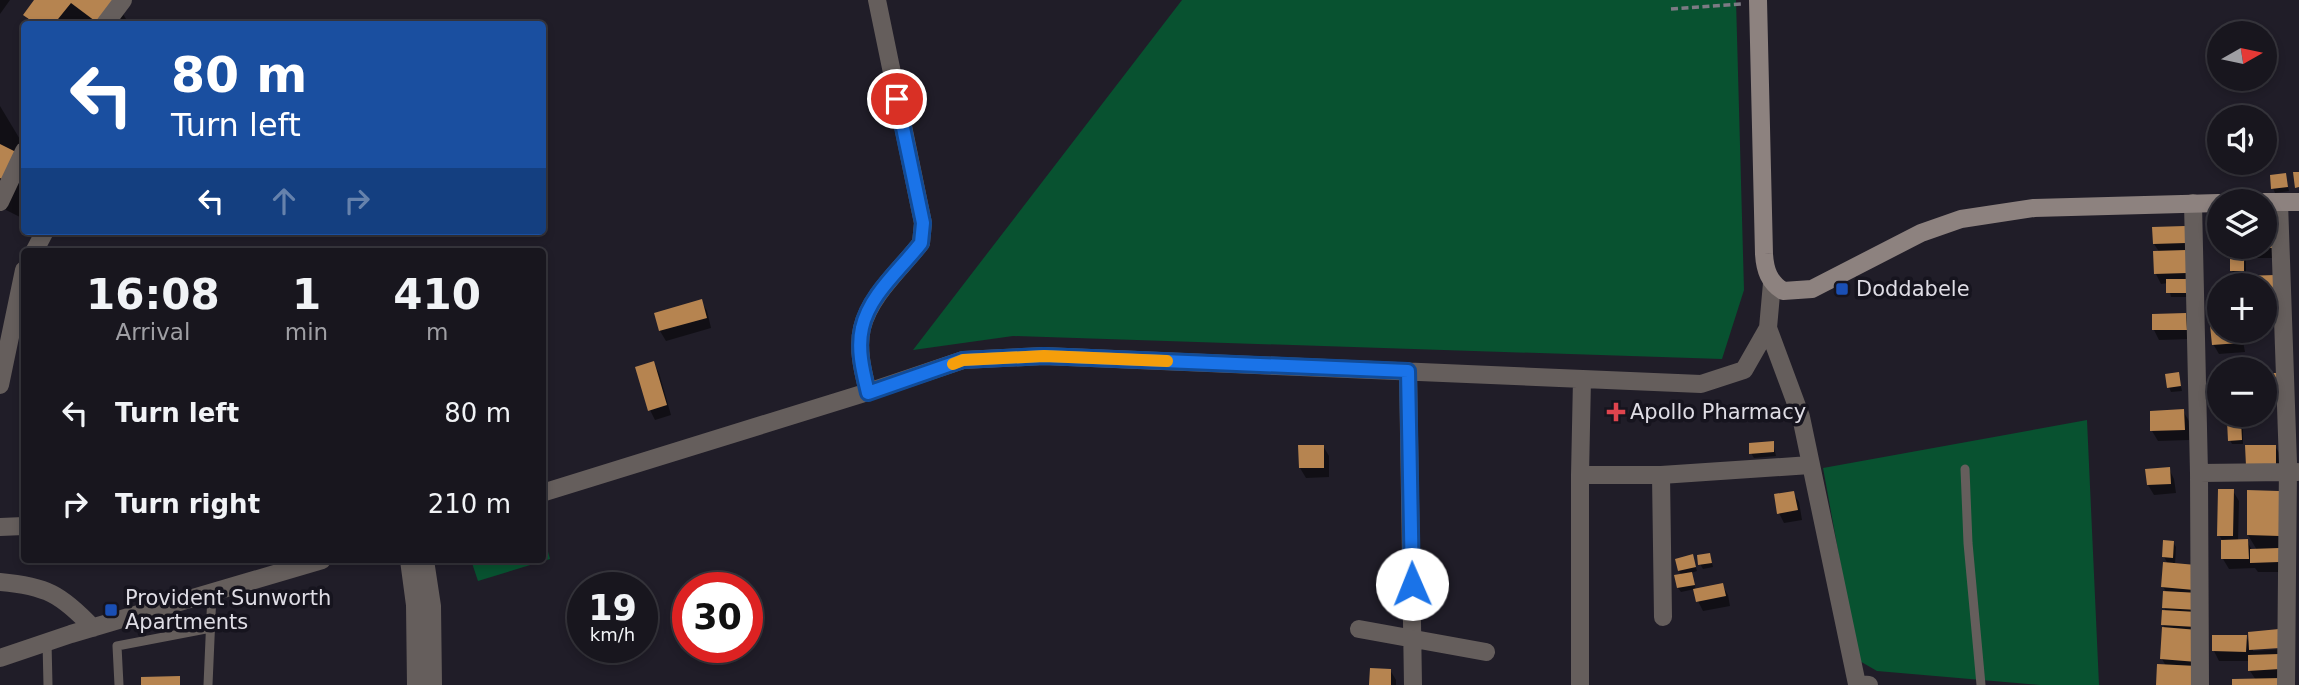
<!DOCTYPE html>
<meta charset="utf-8">
<style>
body{margin:0;font-family:"DejaVu Sans",sans-serif;background:#211f27;color:#f1f3f6;height:100vh;display:flex;flex-direction:column;font-size:26px;white-space:nowrap}
*{box-sizing:border-box;margin:0}
p{font-size:23px;color:#9f9fa4}
.icon{flex:none;width:38px;height:38px;fill:none;stroke:currentColor;stroke-width:2;stroke-linecap:round;stroke-linejoin:round}
.map{position:relative;flex:1;overflow:hidden}
.side{position:absolute;left:21px;top:248px;width:525px;height:315px;display:flex;flex-direction:column;background:#18161e;border-radius:7px;box-shadow:0 4px 10px #0003,0 0 0 2px #36353c}
.side>*{flex:none}
.banner{position:absolute;left:21px;top:21px;width:525px;height:214px;border-radius:7px;box-shadow:0 4px 10px #0003,0 0 0 2px #36353c;background:#1a4fa0;color:#fff;overflow:hidden}
.needle{width:46px;rotate:81deg}
.controls{position:absolute;left:2207px;top:21px;display:grid;gap:14px}
.controls a{display:grid;place-items:center;width:70px;height:70px;border-radius:50%;background:#18161e;box-shadow:0 4px 10px #0003,0 0 0 2px #36353c;font-size:35px}
.speed{position:absolute;left:567px;top:572px;display:flex;gap:14px;font-size:35px;font-weight:700;text-align:center}
.speed>*{display:grid;place-content:center;width:91px;height:91px;border-radius:50%;background:#18161e;box-shadow:0 4px 10px #0003,0 0 0 2px #36353c;line-height:1}
.speed small{font-size:18px;font-weight:400}
.speed .limit{border:10px solid #d22;background:#fff;color:#111}
.pin{position:absolute;display:grid;place-items:center;width:60px;height:60px;color:#fff;margin:-30px;border:4px solid #fff;border-radius:50%;box-shadow:0 2px 7px #0007}
.me{position:absolute;width:77px;margin:-38px;rotate:359deg;stroke-linejoin:round;filter:drop-shadow(0 0 5px #0008)}
.turn{display:flex;align-items:center;gap:24px;height:147px;padding:0 35px;font-size:32px}
.turn .icon{width:91px;height:91px;stroke-width:2.5}
.turn b{display:block;font-size:49px;line-height:60px}
.lanes{display:flex;align-items:center;height:66px;padding:0 35px;background:#0003;justify-content:center;gap:35px;direction:ltr}
.lanes .off{opacity:.35}
.eta{display:flex;justify-content:space-evenly;align-items:center;height:119px;text-align:center}
.eta b{font-size:42px;font-weight:600;line-height:49px}
ul{padding:0;list-style:none}
li{display:flex;align-items:center;gap:21px;height:91px;padding:0 35px}
li div{flex:1}
li b{display:block;font-size:26px}
li em{font-style:normal}
.map>svg:first-child{display:block}
</style>
<div class="map">
<svg width="2299" height="685" viewBox="0 0 2299 685">
<rect width="100%" height="100%" fill="#201d28"/>
<!-- green -->
<path fill="#085230" d="M1182,0H1736L1744,290L1722,359L1013,336L913,350Z
M2087,420L2099,685H2040L1877,671L1858,660L1823,468Z
M543,533L550,559L478,581L471,560H542Z"/>
<!-- shadow -->
<path fill="#0007" d="M0,0H10L0,14Z
M36,0H126L120,9L129,24H31L25,15Z
M0,106L24,146V219L0,207Z
M2285,175L2289,191L2275,193L2273,188Z
M2272,228L2278,258H2252L2246,247H2264Z
M2190,238L2188,297H2171L2168,283L2161,284L2156,274L2160,253L2154,244Z
M2243,255L2246,259V277H2274L2281,307H2264V285H2245V275H2235L2232,271Z
M701,301L707,311L711,328L666,341L660,331L656,314Z
M2219,301V331H2241L2245,352L2219,354L2213,344L2216,326L2211,319Z
M2185,314L2191,324V339L2159,340L2154,330Z
M654,363L659,373L671,415L655,420L650,410Z
M2178,374L2182,391L2171,392L2169,387Z
M2275,374L2281,384V403L2264,404V375Z
M2183,411L2189,421V440L2158,441L2152,431Z
M2240,422L2243,426V444H2232L2230,440Z
M1773,443L1776,456L1754,458L1751,453Z
M1323,446L1329,456V477L1306,478L1300,468Z
M2275,446L2281,456V475L2253,476Z
M2169,469L2174,479L2176,493L2154,495L2148,485Z
M2233,491L2239,501L2238,541H2247L2252,550H2257L2248,535L2278,492L2284,572H2258L2255,568L2229,569L2223,559V542L2219,535Z
M1793,493L1799,502L1802,520L1784,523L1779,513Z
M2173,542L2176,547L2175,565L2195,566L2201,671L2158,685L2166,666L2162,659L2166,629L2163,625L2166,612L2164,607L2167,593L2163,587L2168,564L2164,557Z
M1710,555L1713,567L1703,569L1700,564Z
M1692,556L1697,571L1691,573L1696,590L1722,585L1728,595L1730,606L1703,611L1698,601L1695,589L1681,592L1678,588L1682,575L1679,571Z
M2246,637L2253,648V651L2285,649L2281,679L2233,685L2256,680L2250,671V661H2219L2214,651Z
M1390,670L1396,680V685H1371Z"/>
<!-- building -->
<path fill="#b68450" d="M34,0H116L99,24L71,3L54,24H36L23,15Z
M0,144L22,155L9,183L0,178Z
M2293,172H2299V187L2295,188Z
M2286,173L2288,187L2271,189L2270,175Z
M2185,226L2186,243L2153,244L2152,227Z
M2264,226H2273V248H2264Z
M2186,250L2187,273L2154,274L2153,251Z
M2230,253H2244V271H2230Z
M2275,275L2276,297H2264V285H2243V276Z
M2166,279H2187V293H2166Z
M702,299L707,318L659,331L654,313Z
M2219,299V319H2210L2209,300Z
M2186,313L2187,330H2152V314Z
M2219,324V331H2239L2240,343L2212,345L2210,325Z
M654,361L667,405L648,411L635,367Z
M2219,371V402L2214,403L2211,372Z
M2179,372L2181,386L2167,388L2165,374Z
M2264,373H2276L2277,394H2264Z
M2184,409L2185,430L2150,431V411Z
M2241,420L2242,440L2228,441L2227,421Z
M1774,441V452L1749,454V443Z
M1298,445H1324V468H1299Z
M2245,445H2276V466H2246Z
M2170,467L2171,484L2147,485L2145,469Z
M2218,489H2234L2233,536H2217Z
M2247,490L2279,491V536L2247,535Z
M1794,491L1798,510L1777,514L1774,494Z
M2248,539L2249,559H2221V540Z
M2163,540L2174,541L2173,558L2162,557Z
M2279,548V562L2250,563V549Z
M1710,553L1712,563L1698,565L1697,555Z
M1693,554L1696,567L1678,571L1675,559Z
M2163,562L2196,565L2194,590L2161,587Z
M1692,572L1695,585L1677,588L1674,575Z
M1723,583L1726,596L1696,602L1693,589Z
M2163,591L2199,593L2198,610L2162,608Z
M2162,610L2197,612L2196,627L2161,625Z
M2162,627L2198,630L2197,662L2160,659Z
M2279,629L2280,648L2249,650L2248,632Z
M2212,635H2247L2246,652L2212,651Z
M2279,654L2280,669L2248,671V655Z
M2157,664L2197,666L2196,685H2156Z
M1370,668L1391,669V685H1369Z
M180,676V685H141V677Z
M2282,678V685H2232V679Z"/>
<g fill="none" stroke-linecap="round" stroke-linejoin="round">
<!-- path -->
<path stroke="#7d7a84" stroke-width="3.5" stroke-dasharray="7 3.5" stroke-linecap="butt" d="M1671,9L1742,4"/>
<!-- lane -->
<path stroke="#655e5c" stroke-width="9" d="M1965,469L1968,543L1981,685
M47,642L48,685
M119,685L117,646L211,628
M208,685L212,593"/>
<!-- street -->
<path stroke="#655e5c" stroke-width="18" d="M105,24L123,0
M0,202L24,151
M2279,202L2288,464L2286,685
M2193,203L2199,473L2200,685
M34,252L45,231
M1768,328L1801,417L1857,684L1869,685
M1408,371L1413,685
M0,385L24,270
M868,392C863,372 857,349 862,328C870,295 901,269 921,243L923,223L877,0
M2199,473L2297,472
M1580,475H1661L1810,465
M1661,475L1663,617
M542,493L868,392L963,360L1044,356L1701,384L1744,370L1768,328L1772,283
M0,527L24,526
M409,560L415,605L416,685
M425,560L432,606L433,685
M0,582C46,586 61,594 93,628
M1359,629L1486,652
M0,658L71,634L322,560
M1580,685V475L1582,379"/>
<!-- secondary -->
<path stroke="#8d827f" stroke-width="18" d="M1758,0L1764,254C1765,270 1769,282 1783,291L1812,289L1921,233L1961,219L2034,208L2219,203
M2264,202H2299"/>
</g>
<g fill="none" stroke-linecap="round" stroke-linejoin="round">
<defs>
<path id="route" d="M897,99L923,223L921,243C901,269 869,295 862,328C857,349 863,372 868,393L963,360L1044,356L1408,371L1412,584"/>
</defs>
<!-- route casing -->
<use href="#route" stroke="#114b97" stroke-width="18"/>
<!-- route -->
<use href="#route" stroke="#1a73e8" stroke-width="12"/>
<!-- slow -->
<path stroke="#f59e0b" stroke-width="12" d="M953,364L963,360L1044,356L1167,361"/>
</g>
<!-- markers -->
<g fill="#1a4fb4" stroke="#16141e" stroke-width="2.5">
<rect x="1835" y="282" width="14" height="14" rx="3.5"/>
<rect x="104" y="603" width="14" height="14" rx="3.5"/>
</g>
<path fill="#e0444e" stroke="#16141e" stroke-width="2.5" d="M1612.5 401.5h7v7h7v7h-7v7h-7v-7h-7v-7h7z"/>
<g text-anchor="middle" dominant-baseline="central" stroke-width="7" stroke-linejoin="round" paint-order="stroke">
<!-- poi labels -->
<g font-size="21" fill="#dfdde5" stroke="#16141e" text-anchor="start">
<text x="1856" y="289">Doddabele</text>
<text x="1630" y="412">Apollo Pharmacy</text>
<text x="125" y="598">Provident Sunworth<tspan x="125" dy="24">Apartments</tspan></text>
</g>
</g>
</svg>
<div class="controls">
<a><svg class="needle" viewBox="-14 -14 28 28"><path d="M0-13l5 13h-10z" fill="#e53935"/><path d="M0 13l5-13h-10z" fill="#9f9fa4"/></svg></a>
<a><svg class="icon" aria-label="sound" viewBox="0 0 24 24"><path d="M4 9h4l5-4v14l-5-4H4zM17 9q2 3 0 6"/></svg></a>
<a><svg class="icon" aria-label="layers" viewBox="0 0 24 24"><path d="M12 4l9 5-9 5-9-5zM3 14l9 5 9-5"/></svg></a>
<a>+</a>
<a>−</a>
</div>
<div class="speed"><div>19<small>km/h</small></div><div class="limit">30</div></div>
<div class="pin" style="left:897px;top:99px;background:#d93025"><svg class="icon" aria-label="arrive" viewBox="0 0 24 24"><path d="M6 21V4h12l-3 4 3 4H6"/></svg></div>
<svg class="me" style="left:1412px;top:584px" viewBox="-20 -20 40 40"><circle r="19" fill="#fff"/><path d="M0-13L10 11 0 6-10 11z" fill="#1a73e8"/></svg>
<div class="banner">
<div class="turn"><svg class="icon" aria-label="left" viewBox="0 0 24 24"><path d="M17 20v-9H6M10 6l-5 5 5 5"/></svg><div><b>80 m</b>Turn left</div></div>
<div class="lanes"><svg class="icon" aria-label="left" viewBox="0 0 24 24"><path d="M17 20v-9H6M10 6l-5 5 5 5"/></svg><svg class="icon off" aria-label="ahead" viewBox="0 0 24 24"><path d="M12 20V5M6 11l6-6 6 6"/></svg><svg class="icon off" aria-label="right" viewBox="0 0 24 24"><path d="M7 20v-9h11M14 6l5 5-5 5"/></svg></div>
</div>
<section class="side">
<div class="eta">
<div><b>16:08</b><p>Arrival</p></div>
<div><b>1</b><p>min</p></div>
<div><b>410</b><p>m</p></div>
</div>
<ul>
<li><svg class="icon" aria-label="left" viewBox="0 0 24 24"><path d="M17 20v-9H6M10 6l-5 5 5 5"/></svg><div><b>Turn left</b></div><em>80 m</em></li>
<li><svg class="icon" aria-label="right" viewBox="0 0 24 24"><path d="M7 20v-9h11M14 6l5 5-5 5"/></svg><div><b>Turn right</b></div><em>210 m</em></li>
</ul>
</section>
</div>
